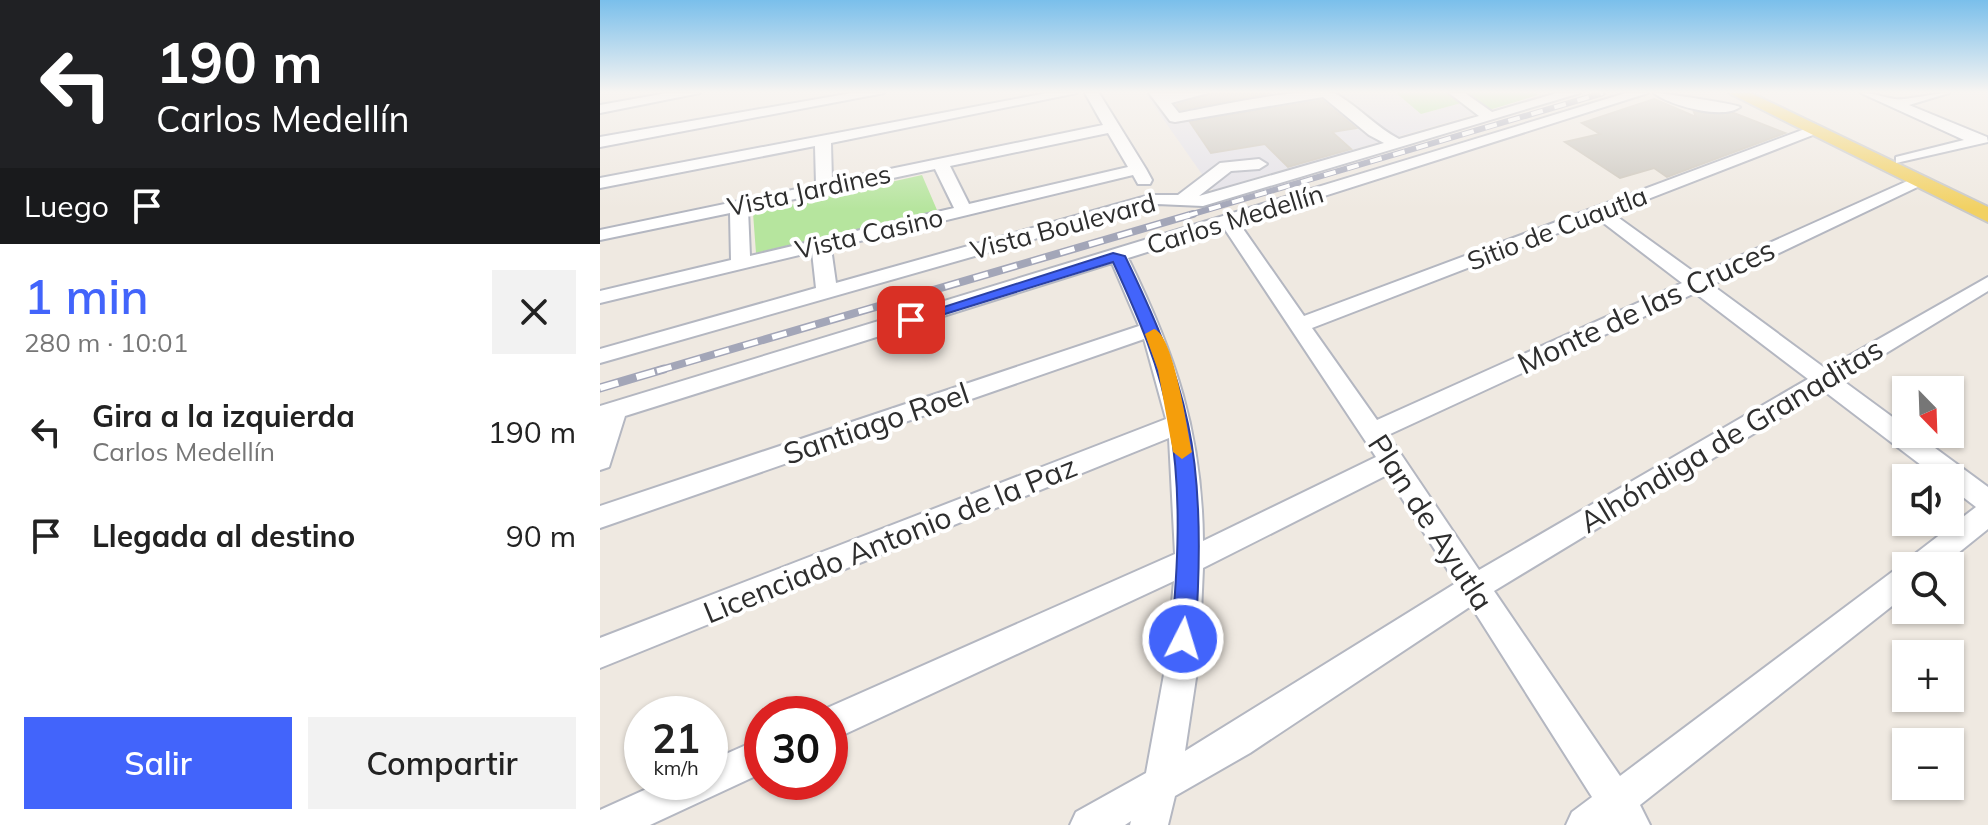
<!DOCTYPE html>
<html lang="es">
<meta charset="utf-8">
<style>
body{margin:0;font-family:Mulish,sans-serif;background:#f2f2f2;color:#222;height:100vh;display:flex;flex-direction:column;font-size:30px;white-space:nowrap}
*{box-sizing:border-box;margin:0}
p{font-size:26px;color:#767676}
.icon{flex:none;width:44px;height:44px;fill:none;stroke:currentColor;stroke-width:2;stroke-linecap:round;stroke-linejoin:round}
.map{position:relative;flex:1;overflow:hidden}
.details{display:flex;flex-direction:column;background:#fff;width:600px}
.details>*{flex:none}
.guide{background:#202124;color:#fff;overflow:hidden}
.needle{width:52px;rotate:157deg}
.tools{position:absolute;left:1292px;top:376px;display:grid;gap:16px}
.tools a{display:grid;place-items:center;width:72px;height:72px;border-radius:0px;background:#fff;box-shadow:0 2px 6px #0004;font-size:40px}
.speed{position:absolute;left:24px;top:696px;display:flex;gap:16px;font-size:40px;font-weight:700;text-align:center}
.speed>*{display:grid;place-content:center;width:104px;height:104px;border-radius:50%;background:#fff;box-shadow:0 2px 6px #0004;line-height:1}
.speed small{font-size:20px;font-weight:400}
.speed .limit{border:12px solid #d22;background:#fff;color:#111}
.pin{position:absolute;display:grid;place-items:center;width:68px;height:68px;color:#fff;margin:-34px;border-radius:16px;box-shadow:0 4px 12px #0006}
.me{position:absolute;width:88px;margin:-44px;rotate:5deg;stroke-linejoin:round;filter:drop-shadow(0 0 6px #0008)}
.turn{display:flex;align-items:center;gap:28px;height:168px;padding:0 24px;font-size:36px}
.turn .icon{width:104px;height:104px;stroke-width:2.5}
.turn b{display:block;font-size:56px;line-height:68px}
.then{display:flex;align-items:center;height:76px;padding:0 24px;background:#0003;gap:16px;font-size:30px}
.round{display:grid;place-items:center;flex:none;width:84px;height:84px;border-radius:0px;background:#f2f2f2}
.head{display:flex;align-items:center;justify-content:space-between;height:136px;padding:0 24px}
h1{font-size:48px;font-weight:600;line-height:60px;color:#4264fb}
.primary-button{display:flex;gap:16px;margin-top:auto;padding:16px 24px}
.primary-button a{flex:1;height:92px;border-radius:0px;background:#4264fb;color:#fff;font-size:32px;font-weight:600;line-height:92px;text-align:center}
.primary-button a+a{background:#f2f2f2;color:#222}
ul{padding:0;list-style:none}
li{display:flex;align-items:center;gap:24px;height:104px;padding:0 24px}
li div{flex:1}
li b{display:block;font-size:30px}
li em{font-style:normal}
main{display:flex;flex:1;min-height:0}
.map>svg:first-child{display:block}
</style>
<main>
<section class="details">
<div class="guide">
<div class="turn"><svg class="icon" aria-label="left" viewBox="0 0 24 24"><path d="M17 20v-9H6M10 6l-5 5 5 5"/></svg><div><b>190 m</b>Carlos Medellín</div></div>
<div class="then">Luego<svg class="icon" aria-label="arrive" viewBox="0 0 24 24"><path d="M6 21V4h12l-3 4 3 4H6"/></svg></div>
</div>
<div class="head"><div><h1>1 min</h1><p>280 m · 10:01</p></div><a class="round"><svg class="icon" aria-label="close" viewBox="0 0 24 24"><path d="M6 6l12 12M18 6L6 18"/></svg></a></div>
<ul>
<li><svg class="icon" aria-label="left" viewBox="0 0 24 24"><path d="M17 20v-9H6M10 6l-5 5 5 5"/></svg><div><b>Gira a la izquierda</b><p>Carlos Medellín</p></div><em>190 m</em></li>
<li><svg class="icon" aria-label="arrive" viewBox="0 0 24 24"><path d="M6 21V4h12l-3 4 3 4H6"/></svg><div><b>Llegada al destino</b></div><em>90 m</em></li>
</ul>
<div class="primary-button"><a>Salir</a><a>Compartir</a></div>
</section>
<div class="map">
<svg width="1388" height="825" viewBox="0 0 1388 825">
<rect width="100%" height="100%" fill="#efe9e1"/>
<!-- industrial -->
<path fill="#e3e1e8" d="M545,93H796L821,114L861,103L876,114L613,190Z"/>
<!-- green -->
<path fill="#b6e59e" d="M796,93H936L938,95L876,114L861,103L821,114Z
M322,175L337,210L333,212L156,253L153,213Z"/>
<!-- building -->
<path fill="#cbc7bf" stroke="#cbc5ba" stroke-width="2" d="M611,93H671L580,110L576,105Z
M1054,99L1096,117L1094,112L1134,113L1185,133L1067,177L1054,168L1020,178L965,142L1000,134L982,123Z
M722,100L756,128L732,132L751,149L688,167L665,144L611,153L590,122Z"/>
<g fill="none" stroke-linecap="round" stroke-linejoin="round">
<defs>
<path id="minor" d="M67,93H100L0,113V105Z
M252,93H284L0,147V137Z
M447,93H477L231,143L232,181L503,125L485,93H499L546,169L552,180L550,184H538L533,175L231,248L236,283L550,195H578L620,163L659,159L667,164L659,169L631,171L599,196L784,143L769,135L723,97L575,122L570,121L549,93H608L571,103L579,113C607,108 718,83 738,95C760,108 776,127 799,139L879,116L849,93H865L892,112L957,93H980L603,206L557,204L0,363V349L216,288L212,252L0,303V291L131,260L130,213L0,240V230L216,185L215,146L0,188V178ZM508,133L528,167L369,204L350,166ZM335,169L354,208L150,256L148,209Z
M1026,93H1048L639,223L704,316L1213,126L1220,130L1218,133L1012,213L1098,275L1314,178L1320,177L1328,182L1112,285L1226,369L1388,277V291L1242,380L1306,427V434H1316L1388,487V529L1342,566H1306V595L1040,805L1050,825H966L972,812L992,797L871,606L650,753L575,796L568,825H530L531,821L525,825H470L476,812L546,773L567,658L574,581L230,741V714L218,712L575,554L569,438L0,668V638L566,419L544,339L0,528V506L539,326L512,263L25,416L9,467L0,470V406ZM997,218L1082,283L777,420L712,328ZM624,228L776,457L603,541C602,432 575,354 528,258ZM1095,293L1208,379L879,570L788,435ZM1224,391L1338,478H1350V487L1376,507L1311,557L1307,566L1296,569L1020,776L894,591ZM787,475L856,583L585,751L599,658L603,568Z
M1054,93C1064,93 1136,104 1140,107C1124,120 1070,106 1054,93Z
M1261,93C1274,93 1282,97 1295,99C1304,101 1334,93 1349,93L1309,105L1387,137L1388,142L1296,163V157L1364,140Z
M162,738V773L50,825H0V810L62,782H110V761Z"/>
<path id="major" d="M1129,93H1151L1388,207V222Z"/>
</defs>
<!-- minor casing -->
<use href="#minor" stroke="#b4b7c1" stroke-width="4"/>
<!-- major casing -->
<use href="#major" stroke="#c9c9c9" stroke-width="4"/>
<!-- minor -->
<use href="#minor" fill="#fff" fill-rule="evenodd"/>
<!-- major -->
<use href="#major" fill="#f2d163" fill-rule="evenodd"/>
<defs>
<path id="rail-far2" d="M586,216L1003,93"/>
<path id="rail-far1" d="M57,371L593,214"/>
<path id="rail" d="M0,388L64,369"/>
</defs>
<!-- rail-far2 casing -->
<use href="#rail-far2" stroke="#a3a6b8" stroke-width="6"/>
<!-- rail-far1 casing -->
<use href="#rail-far1" stroke="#a3a6b8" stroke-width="8"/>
<!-- rail casing -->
<use href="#rail" stroke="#a3a6b8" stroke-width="9"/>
<!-- rail-far2 -->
<use href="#rail-far2" stroke="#fff" stroke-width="4" stroke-dasharray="12" stroke-linecap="butt"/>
<!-- rail-far1 -->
<use href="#rail-far1" stroke="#fff" stroke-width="5" stroke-dasharray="15" stroke-linecap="butt"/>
<!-- rail -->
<use href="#rail" stroke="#fff" stroke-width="6" stroke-dasharray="19" stroke-linecap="butt"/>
</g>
<!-- sky -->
<linearGradient id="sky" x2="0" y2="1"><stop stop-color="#7abfeb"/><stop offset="0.44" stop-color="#f8f5f2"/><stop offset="1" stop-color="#f8f5f2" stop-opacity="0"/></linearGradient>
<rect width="1388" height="209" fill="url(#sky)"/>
<!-- route -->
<path fill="#4264fb" stroke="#2b41a3" stroke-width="2" d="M513,253L525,256C551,310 576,365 588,424C602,489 600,573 595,639L591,647L583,650L575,647L571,639C578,569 582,495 570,425C561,368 537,314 513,262L316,323H305L303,320Z"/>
<!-- slow -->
<path fill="#f59e0b" d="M554,329C574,335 587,430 592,452L582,459L573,452L558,370L545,334Z"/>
<g text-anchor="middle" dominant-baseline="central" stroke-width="8" stroke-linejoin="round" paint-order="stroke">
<!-- far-street labels -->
<g font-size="26" fill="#2e2e2e" stroke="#fff">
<text transform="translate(209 190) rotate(-12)">Vista Jardines</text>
<text transform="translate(635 219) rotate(-17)">Carlos Medellín</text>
<text transform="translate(463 226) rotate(-15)">Vista Boulevard</text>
<text transform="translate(957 228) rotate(-21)">Sitio de Cuautla</text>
<text transform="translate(269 233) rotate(-13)">Vista Casino</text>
</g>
<!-- street labels -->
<g font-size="30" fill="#2e2e2e" stroke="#fff">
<text transform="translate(1046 306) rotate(-25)">Monte de las Cruces</text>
<text transform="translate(276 423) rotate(-19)">Santiago Roel</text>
<text transform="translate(1131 435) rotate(-31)">Alhóndiga de Granaditas</text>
<text transform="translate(831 522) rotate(57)">Plan de Ayutla</text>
<text transform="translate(290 539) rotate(-22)">Licenciado Antonio de la Paz</text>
</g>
</g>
</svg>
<div class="tools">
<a><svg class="needle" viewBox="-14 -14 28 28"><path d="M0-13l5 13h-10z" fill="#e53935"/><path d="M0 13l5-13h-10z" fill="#767676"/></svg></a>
<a><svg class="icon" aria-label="sound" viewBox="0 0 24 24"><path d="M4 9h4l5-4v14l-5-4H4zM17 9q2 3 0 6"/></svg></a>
<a><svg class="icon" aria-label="search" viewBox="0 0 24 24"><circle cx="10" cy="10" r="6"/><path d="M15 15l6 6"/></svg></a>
<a>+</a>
<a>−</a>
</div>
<div class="speed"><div>21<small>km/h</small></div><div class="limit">30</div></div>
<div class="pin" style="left:311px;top:320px;background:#d93025"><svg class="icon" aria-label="arrive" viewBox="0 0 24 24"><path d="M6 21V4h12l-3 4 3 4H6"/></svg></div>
<svg class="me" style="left:583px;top:639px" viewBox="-20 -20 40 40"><circle r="17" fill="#4264fb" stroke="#fff" stroke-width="3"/><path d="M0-11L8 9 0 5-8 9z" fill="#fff"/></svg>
</div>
</main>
